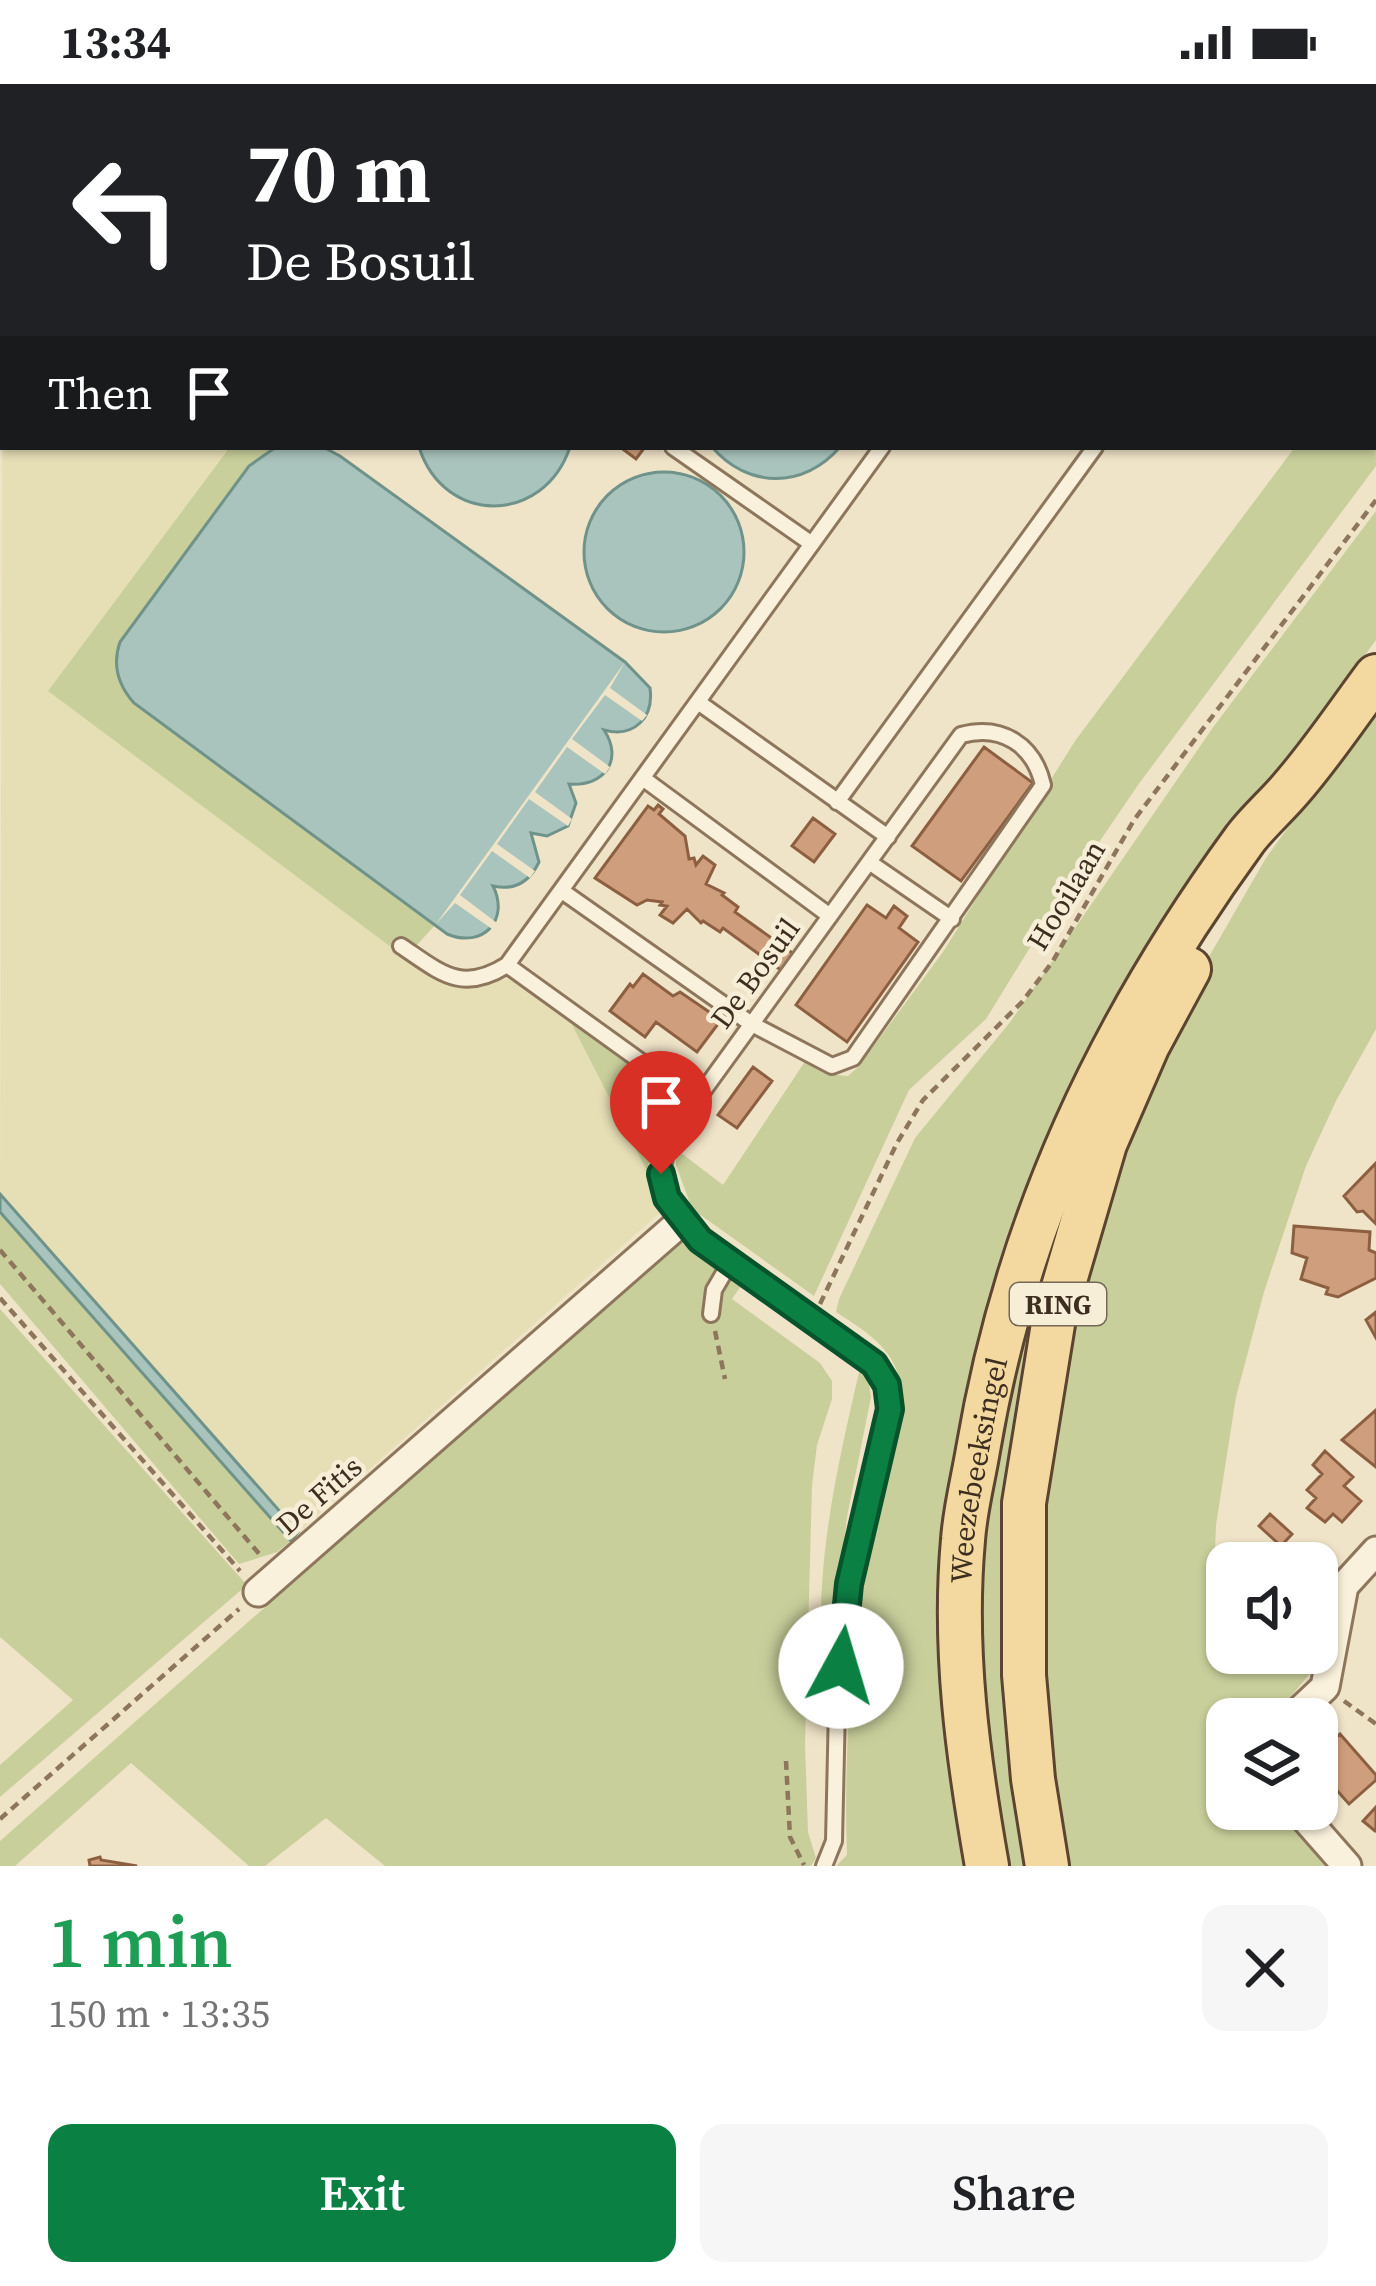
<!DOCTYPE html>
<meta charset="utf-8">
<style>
body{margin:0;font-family:"Source Serif 4",serif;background:#f6f6f6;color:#202124;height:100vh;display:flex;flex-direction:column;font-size:45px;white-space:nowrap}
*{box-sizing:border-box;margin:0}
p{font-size:39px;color:#757577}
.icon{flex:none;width:66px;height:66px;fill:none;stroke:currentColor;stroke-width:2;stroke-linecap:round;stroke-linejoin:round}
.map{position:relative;height:1782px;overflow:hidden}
.side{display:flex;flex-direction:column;background:#fff;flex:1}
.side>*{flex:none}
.banner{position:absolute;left:0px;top:0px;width:1377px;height:366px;box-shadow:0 3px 9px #0004;background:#202124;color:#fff;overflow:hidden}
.tools{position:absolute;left:1206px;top:1458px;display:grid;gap:24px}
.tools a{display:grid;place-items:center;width:132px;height:132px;border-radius:24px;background:#fff;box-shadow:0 3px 9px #0004;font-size:60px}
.pin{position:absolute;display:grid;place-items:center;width:102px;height:102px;color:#fff;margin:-123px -51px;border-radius:50% 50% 50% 0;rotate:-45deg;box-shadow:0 0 12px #0007}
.pin .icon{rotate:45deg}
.me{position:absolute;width:132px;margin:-66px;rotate:6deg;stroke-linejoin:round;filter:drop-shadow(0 0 9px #0008)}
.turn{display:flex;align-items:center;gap:42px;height:252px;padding:0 48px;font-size:54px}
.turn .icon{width:156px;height:156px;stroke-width:2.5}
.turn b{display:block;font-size:84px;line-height:102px}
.then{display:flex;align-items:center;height:114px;padding:0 48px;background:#0003;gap:24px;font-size:45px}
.round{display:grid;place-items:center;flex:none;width:126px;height:126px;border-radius:24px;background:#f6f6f6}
.summary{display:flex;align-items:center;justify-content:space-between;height:204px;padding:0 48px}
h1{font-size:72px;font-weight:600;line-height:90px;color:#1e9e55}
.primary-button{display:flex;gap:24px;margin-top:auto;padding:24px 48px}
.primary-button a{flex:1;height:138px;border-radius:24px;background:#0b8043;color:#fff;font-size:48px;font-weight:600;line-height:138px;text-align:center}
.primary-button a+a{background:#f6f6f6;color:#202124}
.status{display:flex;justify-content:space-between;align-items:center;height:84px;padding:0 60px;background:#fff;direction:ltr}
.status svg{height:33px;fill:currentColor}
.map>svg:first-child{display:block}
</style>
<div class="status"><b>13:34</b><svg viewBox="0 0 49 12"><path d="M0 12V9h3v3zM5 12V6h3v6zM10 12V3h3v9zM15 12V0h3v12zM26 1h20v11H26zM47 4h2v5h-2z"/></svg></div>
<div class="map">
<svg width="1376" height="1782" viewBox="0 0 1376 1782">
<rect width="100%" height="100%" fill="#f0e4c8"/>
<!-- farmland -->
<path fill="#e6deb5" d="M3,142V363H230L48,607L431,893L449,901L510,895L569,935L648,1089L662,1127L298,1448L0,1110Z"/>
<!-- green -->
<path fill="#c9cf9b" d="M168,0H486L457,3Z
M1051,0L1376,1V115L1374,3Z
M1374,214L1376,382L1138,701L1055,823L986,935L909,1006L814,1212L692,1125L676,1081V1065L723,1101L808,973L837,991L848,992L859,982L943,868L1075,657L1295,363H1374Z
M230,363H276L249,382L120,558V599L134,619L436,840L408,871L411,878L48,607Z
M1376,427V556L1125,899L1056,1031L1036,1086L987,1252L972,1782H836L847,1771C841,1609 865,1465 901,1308C899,1267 868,1249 836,1228L839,1215L915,1054L1011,937L1214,642Z
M1376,620V945L1336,1017L1306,1082L1264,1208L1236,1313L1216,1441L1214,1495L1227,1506V1569H1302L1318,1580L1272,1635H1227V1725H1286L1334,1782H1062L1034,1508L1068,1222L1166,947L1266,774Z
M569,935L666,1004C673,1034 648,1059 648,1089Z
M1087,1052L1042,1224L1035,1782H1002L974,1535L1004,1285Z
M0,1128L291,1457L277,1468L239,1480L0,1200Z
M680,1157L743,1199L732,1215L820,1279L832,1297V1315L817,1361L812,1402L805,1660L808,1748L816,1774L811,1782H385L326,1734L265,1782H249L131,1679L15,1782H0V1757Z
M0,1225L247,1501L0,1713V1681L73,1616L0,1553Z
M860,1284L868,1293L871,1313L847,1433L828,1597H824C812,1490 836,1388 860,1284Z"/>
<!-- water -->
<path fill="#a9c4bc" stroke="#6f938a" stroke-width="3" d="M486,0H928L936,3H457Z
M276,363H323L340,372L625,578L650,604C654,634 634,654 604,646C624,676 604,703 569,700L576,719L568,742L547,752L531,749L539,778C530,797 515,807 493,802C510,836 483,865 447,850L134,619C118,601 112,581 120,558L249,382Z
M419,363H570C544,441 444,442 419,363Z
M712,363H840C804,405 748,405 712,363Z
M584 468a80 80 0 1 1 160 0a80 80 0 1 1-160 0Z
M0,1110L298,1448L291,1457L0,1128Z"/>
<!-- pier -->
<path fill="#f0e4c8" d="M625,578L610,604L647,631L642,637L605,611L572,655L610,683L605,690L567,663L535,708L572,735L568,742L529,715L497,760L535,787L530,794L492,767L460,811L497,839L492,845L455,819L436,840Z"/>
<!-- building -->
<path fill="#cf9f7d" stroke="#8d5f41" stroke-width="3" d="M620,363H645L636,375Z
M984,663L1033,699L961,797L912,762Z
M658,721L663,725L659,730L685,752L689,775L694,774L696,781L703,772L715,781L706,800L724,809L722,811L738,823L735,828L794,870L782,887L723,844L720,848L703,837L701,839L687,825L673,839L660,831L667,822L660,821L662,818L647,816L637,821L595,794L648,722L654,726Z
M813,734L835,750L814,778L792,762Z
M867,821L886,834L894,822L907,832L899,844L918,858L847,958L796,921Z
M643,890L673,912L680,908L721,936L697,968L656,938L645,953L610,927L630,900L633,903Z
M753,983L772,997L737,1044L718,1031Z
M631,1019L652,1034L645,1043L624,1029Z
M1376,1079V1140L1363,1127L1357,1128L1344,1112Z
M1294,1142L1370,1148L1369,1166L1376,1169V1194L1338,1213L1326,1210L1328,1204L1301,1195L1307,1174L1292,1169Z
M1376,1228V1254L1366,1236Z
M1376,1326V1383L1342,1356Z
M1325,1367L1353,1393L1344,1402L1361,1417L1342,1438L1333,1430L1325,1438L1307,1424L1316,1414L1307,1406L1322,1390L1313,1381Z
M1270,1430L1292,1450L1281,1462L1259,1442Z
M1340,1650L1376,1691V1696L1349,1720L1317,1684V1670Z
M1376,1723V1746L1375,1747L1363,1737Z
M100,1773L101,1776L137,1782H90L89,1776Z"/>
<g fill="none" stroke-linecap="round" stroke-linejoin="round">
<defs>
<path id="lane" d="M673,363L812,460
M698,618L888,753
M644,695L830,832
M837,718L1095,363
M562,807L750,939L832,982L853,974L1043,701C1034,661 1002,640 961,651L869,778
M401,862C440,888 461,910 507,881L882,363
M507,881L697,1018
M711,1230L714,1206L731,1177
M824,1782L834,1757L837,1623L849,1500L890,1325L887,1301L874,1279C827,1246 685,1159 666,1112C657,1090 666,1071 672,1050L869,778L952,835"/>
<path id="street" d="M258,1508L682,1137
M1291,1635L1325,1603L1344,1502L1376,1467
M1297,1725L1347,1782"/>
<g id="primary">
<path id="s1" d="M987,1782C968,1674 953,1566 963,1456C965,1426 973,1396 978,1366C1017,1136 1108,943 1245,755C1258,738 1274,724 1288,708C1320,672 1347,631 1376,592"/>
<path d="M1047,1782L1033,1695L1024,1591V1419L1054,1234L1105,1060L1148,961L1189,885"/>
</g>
</defs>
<!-- lane casing -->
<use href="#lane" stroke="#8d765c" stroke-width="20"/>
<!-- street casing -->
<use href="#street" stroke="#8d765c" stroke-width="33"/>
<!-- primary casing -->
<use href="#primary" stroke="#5b4430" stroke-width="48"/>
<!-- path -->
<path stroke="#8d765c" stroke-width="4.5" stroke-dasharray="9 6" stroke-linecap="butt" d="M0,2L3,3
M0,159L3,157
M0,1166L261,1472
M0,1214L240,1487
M820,1220L897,1059L923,1016L1022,918L1053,877L1134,736L1376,416
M715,1247L725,1295
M1344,1617L1376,1640
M786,1677L790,1753L804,1781
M0,1735L239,1525"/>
<!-- lane -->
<use href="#lane" stroke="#faf1dc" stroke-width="14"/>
<!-- street -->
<use href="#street" stroke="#faf1dc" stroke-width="27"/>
<!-- primary -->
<use href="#primary" stroke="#f3d9a0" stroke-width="42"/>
</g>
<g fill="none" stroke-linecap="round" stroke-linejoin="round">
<defs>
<path id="route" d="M661,1090L667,1114L700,1156L874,1280L887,1301L890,1325L849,1500L841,1582"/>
</defs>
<!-- route casing -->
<use href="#route" stroke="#07532c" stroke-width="30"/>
<!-- route -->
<use href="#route" stroke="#0b8043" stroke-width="21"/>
</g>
<g text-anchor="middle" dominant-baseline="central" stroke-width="9" stroke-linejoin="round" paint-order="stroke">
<!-- shield labels -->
<rect fill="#f7eed8" stroke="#756857" stroke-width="3" x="1010" y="1199" width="96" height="42" rx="9"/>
<g font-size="27" font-weight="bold" fill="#3d2e20">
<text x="1058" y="1220">RING</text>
</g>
<!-- street labels -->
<g font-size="30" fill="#3d2e20" stroke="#f7eed8">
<text transform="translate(1066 811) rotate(-59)">Hooilaan</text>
<text transform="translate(755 889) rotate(-54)">De Bosuil</text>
<text stroke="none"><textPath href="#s1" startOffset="399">Weezebeeksingel</textPath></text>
<text transform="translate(319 1411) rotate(-41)">De Fitis</text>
</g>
</g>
</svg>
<div class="tools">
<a><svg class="icon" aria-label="sound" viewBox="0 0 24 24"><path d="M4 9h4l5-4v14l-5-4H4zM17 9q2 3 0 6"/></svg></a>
<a><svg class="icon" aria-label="layers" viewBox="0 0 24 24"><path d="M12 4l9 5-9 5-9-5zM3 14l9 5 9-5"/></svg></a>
</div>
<div class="pin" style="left:661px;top:1090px;background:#d93025"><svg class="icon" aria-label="arrive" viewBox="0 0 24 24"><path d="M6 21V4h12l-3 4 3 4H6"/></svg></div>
<svg class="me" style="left:841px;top:1582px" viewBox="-20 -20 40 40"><circle r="19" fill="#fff"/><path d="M0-13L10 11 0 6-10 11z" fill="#0b8043"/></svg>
<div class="banner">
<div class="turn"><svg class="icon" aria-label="left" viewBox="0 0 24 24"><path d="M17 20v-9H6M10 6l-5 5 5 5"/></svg><div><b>70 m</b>De Bosuil</div></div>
<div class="then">Then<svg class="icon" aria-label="arrive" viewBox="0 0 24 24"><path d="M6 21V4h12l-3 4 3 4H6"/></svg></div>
</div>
</div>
<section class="side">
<div class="summary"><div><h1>1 min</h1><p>150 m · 13:35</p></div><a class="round"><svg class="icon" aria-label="close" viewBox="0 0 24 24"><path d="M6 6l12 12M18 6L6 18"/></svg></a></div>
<div class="primary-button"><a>Exit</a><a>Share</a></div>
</section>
